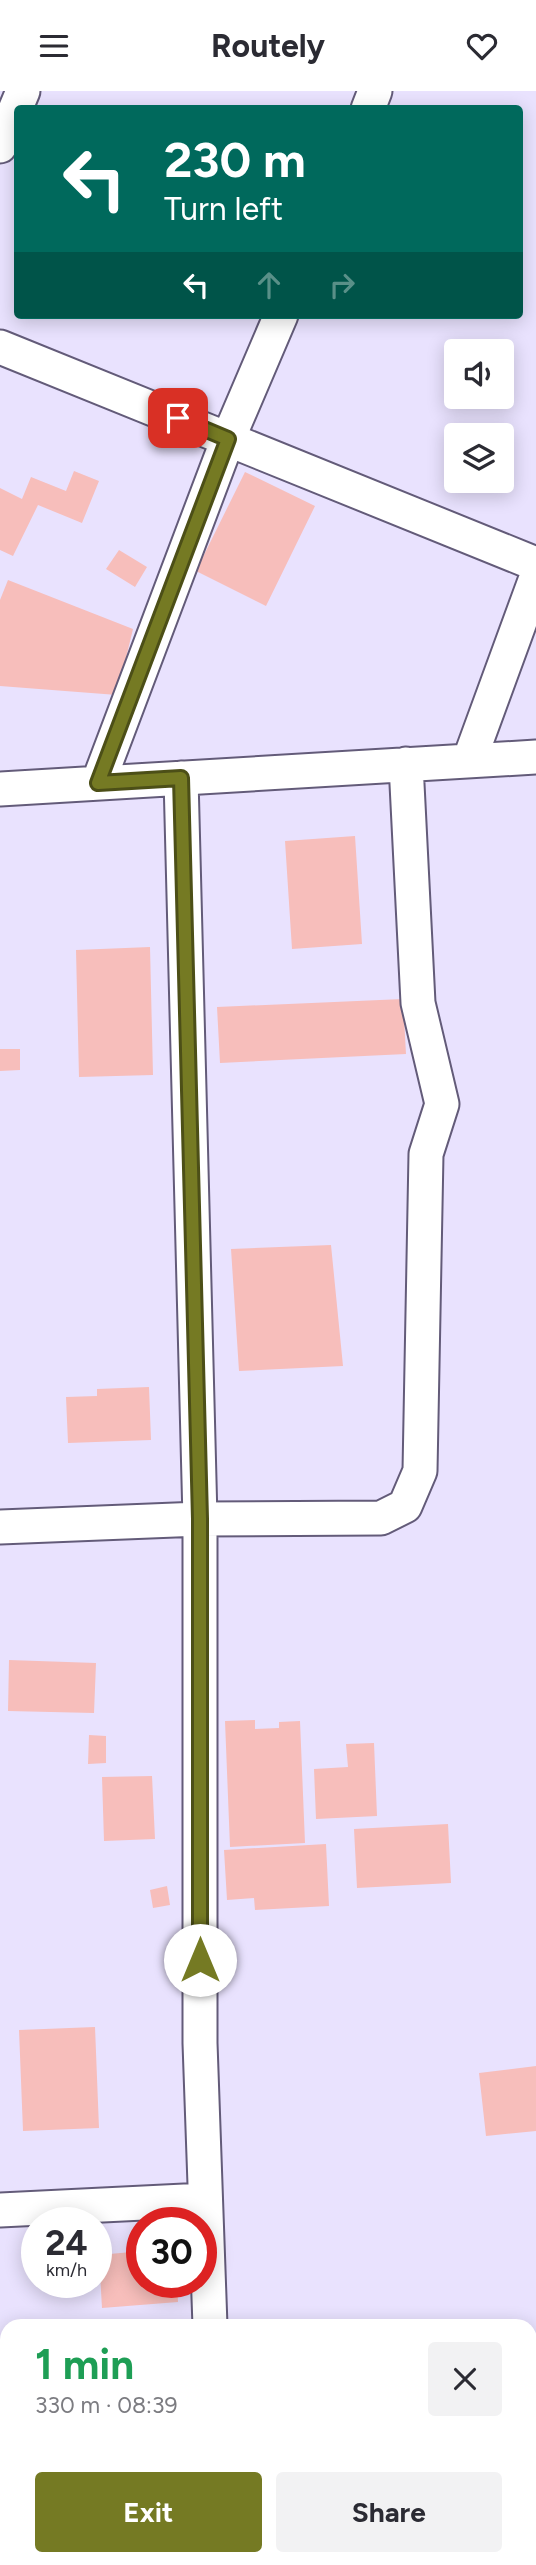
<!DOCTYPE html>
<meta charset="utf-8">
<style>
body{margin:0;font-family:Figtree,sans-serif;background:#f2f2f3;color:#2b2b33;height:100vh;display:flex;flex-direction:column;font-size:26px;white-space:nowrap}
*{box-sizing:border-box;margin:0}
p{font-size:23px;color:#7c7c81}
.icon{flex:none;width:38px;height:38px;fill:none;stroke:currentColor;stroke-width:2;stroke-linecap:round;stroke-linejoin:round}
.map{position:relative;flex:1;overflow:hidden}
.panel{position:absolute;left:0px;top:2228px;width:537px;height:247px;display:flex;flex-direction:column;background:#fff;border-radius:21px 21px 0 0;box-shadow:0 4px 18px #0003}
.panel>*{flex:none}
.top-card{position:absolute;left:14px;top:14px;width:509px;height:214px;border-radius:7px;box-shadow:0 4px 18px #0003;background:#00695c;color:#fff;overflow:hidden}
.tools{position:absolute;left:444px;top:248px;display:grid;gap:14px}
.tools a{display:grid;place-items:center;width:70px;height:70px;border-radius:7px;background:#fff;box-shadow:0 4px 18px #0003;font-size:35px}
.speed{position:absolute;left:21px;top:2116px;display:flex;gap:14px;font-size:35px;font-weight:700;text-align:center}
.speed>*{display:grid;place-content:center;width:91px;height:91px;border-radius:50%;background:#fff;box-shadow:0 4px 18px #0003;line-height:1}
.speed small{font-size:18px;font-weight:400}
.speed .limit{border:10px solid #d22;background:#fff;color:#111}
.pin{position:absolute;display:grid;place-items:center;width:60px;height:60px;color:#fff;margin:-30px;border-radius:14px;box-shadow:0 4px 10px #0006}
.me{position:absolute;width:77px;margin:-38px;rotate:0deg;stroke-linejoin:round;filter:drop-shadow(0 0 5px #0008)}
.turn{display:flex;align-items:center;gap:24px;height:147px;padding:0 35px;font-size:32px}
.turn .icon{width:91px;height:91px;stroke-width:2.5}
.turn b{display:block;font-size:49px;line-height:60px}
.lanes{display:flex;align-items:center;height:66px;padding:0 35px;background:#0003;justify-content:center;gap:35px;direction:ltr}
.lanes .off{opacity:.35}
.round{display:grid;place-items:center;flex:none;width:74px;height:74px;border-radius:7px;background:#f2f2f3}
.overview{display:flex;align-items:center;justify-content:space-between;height:119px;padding:0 35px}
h1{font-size:42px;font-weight:700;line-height:52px;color:#1e9e55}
.cta{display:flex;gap:14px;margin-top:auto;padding:14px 35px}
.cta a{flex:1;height:80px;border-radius:7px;background:#757a23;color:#fff;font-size:28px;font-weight:700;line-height:80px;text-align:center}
.cta a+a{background:#f2f2f3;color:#2b2b33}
header{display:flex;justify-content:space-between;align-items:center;height:91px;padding:0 35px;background:#fff;font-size:32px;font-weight:700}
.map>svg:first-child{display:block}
</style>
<header><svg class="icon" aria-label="menu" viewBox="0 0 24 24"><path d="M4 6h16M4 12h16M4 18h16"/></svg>Routely<svg class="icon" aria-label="heart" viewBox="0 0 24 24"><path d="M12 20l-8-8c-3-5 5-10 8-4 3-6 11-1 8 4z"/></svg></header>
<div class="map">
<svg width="536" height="2474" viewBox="0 0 536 2474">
<rect width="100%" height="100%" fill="#e9e2fe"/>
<!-- building -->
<path fill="#f7bebb" d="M74,380L99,390L82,432L38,414L13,465L0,459V397L22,408L31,386L66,400Z
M245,381L315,415L266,515L196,480Z
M119,459L147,476L135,496L106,478Z
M8,489L133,538L117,604L0,595V509Z
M355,745L362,853L292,858L285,750Z
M150,856L153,984L79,986L76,859Z
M403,908L406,963L220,972L217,916Z
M0,958H20V979L0,980Z
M331,1154L343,1275L239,1280L231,1158Z
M149,1296L151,1349L68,1352L66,1306L97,1305V1298Z
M9,1569L96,1572L94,1622L8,1620Z
M255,1629V1638L279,1637V1631L300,1630L305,1752L230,1756L225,1630Z
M89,1644L106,1645V1672L88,1673Z
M374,1652L377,1725L316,1728L314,1678L348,1676L346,1653Z
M152,1685L155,1748L104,1750L102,1686Z
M448,1733L451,1792L357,1797L354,1738Z
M326,1753L329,1815L255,1819L254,1807L227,1809L224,1759Z
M167,1795L170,1814L153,1817L150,1799Z
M95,1936L99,2037L23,2040L19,1939Z
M536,1975V2040L486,2045L479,1982Z
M142,2160V2191H177L178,2211L102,2217L99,2164Z"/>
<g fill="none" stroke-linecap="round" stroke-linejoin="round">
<defs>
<path id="minor" d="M368,18L375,0
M0,55L23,0
M0,256L536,473
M469,670L536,487
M98,692L228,348L281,224
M0,698L536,666
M0,1436L200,1428L181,687
M0,2119L205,2109
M210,2235L200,1952V1428L381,1427L405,1415L420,1380L426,1063L442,1013L418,912L406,673
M0,2378L7,2377
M325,2468L330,2474"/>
</defs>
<!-- minor casing -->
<use href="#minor" stroke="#635b79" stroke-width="37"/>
<!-- minor -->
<use href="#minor" stroke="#fff" stroke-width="33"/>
</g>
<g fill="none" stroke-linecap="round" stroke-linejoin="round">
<defs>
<path id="route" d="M178,327L228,348L98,692L181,687L200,1428V1869"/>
</defs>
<!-- route casing -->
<use href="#route" stroke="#4c4f17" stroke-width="18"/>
<!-- route -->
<use href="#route" stroke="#757a23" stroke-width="12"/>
</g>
</svg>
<div class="tools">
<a><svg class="icon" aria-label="sound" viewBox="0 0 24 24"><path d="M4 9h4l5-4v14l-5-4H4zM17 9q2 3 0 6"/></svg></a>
<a><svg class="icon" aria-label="layers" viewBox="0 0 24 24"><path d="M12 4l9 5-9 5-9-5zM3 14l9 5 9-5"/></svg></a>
</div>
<div class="speed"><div>24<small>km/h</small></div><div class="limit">30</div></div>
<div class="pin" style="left:178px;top:327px;background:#d93025"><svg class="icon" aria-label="arrive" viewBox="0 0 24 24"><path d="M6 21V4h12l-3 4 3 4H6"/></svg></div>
<svg class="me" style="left:200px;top:1869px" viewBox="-20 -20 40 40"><circle r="19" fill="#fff"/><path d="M0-13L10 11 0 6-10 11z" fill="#757a23"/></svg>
<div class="top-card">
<div class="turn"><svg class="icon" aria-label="left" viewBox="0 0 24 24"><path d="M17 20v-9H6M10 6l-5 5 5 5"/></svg><div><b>230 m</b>Turn left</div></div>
<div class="lanes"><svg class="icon" aria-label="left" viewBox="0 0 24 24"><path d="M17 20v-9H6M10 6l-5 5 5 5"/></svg><svg class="icon off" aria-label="ahead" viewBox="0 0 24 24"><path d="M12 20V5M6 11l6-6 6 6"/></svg><svg class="icon off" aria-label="right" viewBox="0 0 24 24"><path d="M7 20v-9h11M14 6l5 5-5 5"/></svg></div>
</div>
<section class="panel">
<div class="overview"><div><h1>1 min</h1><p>330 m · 08:39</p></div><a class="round"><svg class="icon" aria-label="close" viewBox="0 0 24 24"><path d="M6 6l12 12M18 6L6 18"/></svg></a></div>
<div class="cta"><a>Exit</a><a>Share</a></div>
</section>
</div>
